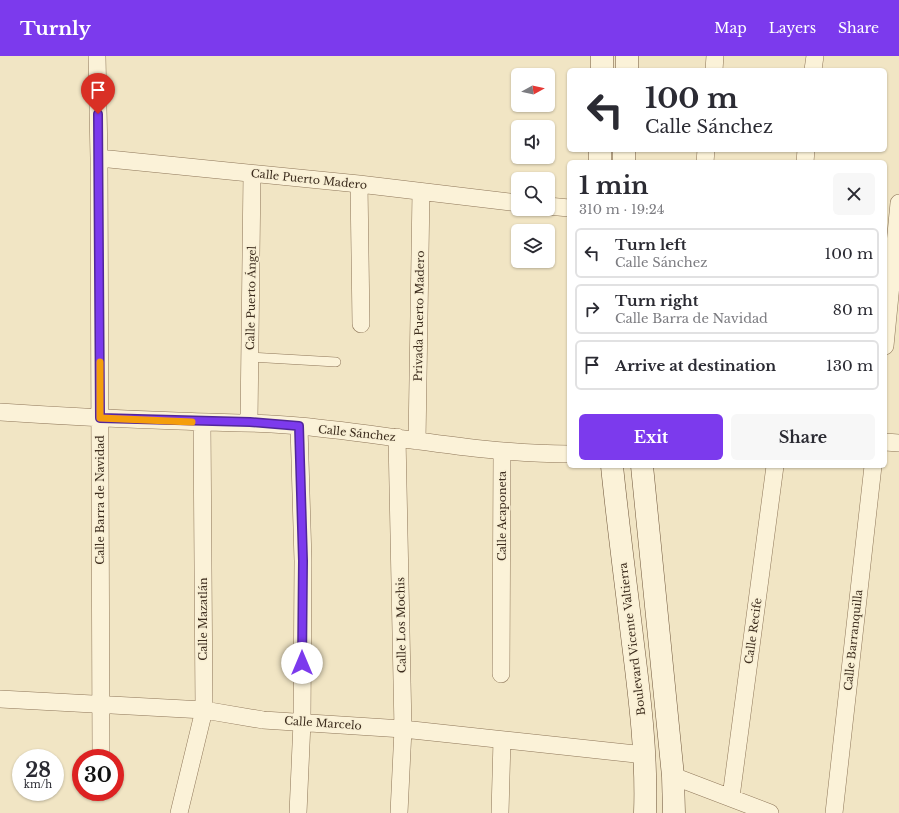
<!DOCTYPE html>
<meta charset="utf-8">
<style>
body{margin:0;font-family:"Libre Baskerville",serif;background:#f7f7f7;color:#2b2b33;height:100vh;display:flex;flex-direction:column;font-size:15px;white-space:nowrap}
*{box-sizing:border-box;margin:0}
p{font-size:13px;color:#7c7c81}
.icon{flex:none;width:22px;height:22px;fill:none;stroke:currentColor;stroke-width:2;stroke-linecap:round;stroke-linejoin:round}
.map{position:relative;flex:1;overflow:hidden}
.sheet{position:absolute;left:567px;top:104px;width:320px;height:308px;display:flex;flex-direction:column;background:#fff;border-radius:6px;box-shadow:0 1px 3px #0004}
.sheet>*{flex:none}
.banner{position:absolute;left:567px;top:12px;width:320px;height:84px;border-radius:6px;box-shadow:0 1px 3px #0004;background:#fff;color:#2b2b33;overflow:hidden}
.needle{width:26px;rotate:82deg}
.tools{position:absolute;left:511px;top:12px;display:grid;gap:8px}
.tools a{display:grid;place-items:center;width:44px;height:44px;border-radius:6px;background:#fff;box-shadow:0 1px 3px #0004;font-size:20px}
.speed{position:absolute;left:12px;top:693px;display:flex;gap:8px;font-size:20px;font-weight:700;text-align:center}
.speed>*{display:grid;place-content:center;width:52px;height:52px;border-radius:50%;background:#fff;box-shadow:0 1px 3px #0004;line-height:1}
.speed small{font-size:10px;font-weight:400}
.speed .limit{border:6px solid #d22;background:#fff;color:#111}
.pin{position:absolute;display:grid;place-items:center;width:34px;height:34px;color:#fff;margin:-41px -17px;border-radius:50% 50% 50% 0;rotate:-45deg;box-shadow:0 0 4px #0007}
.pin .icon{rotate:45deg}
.me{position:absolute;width:44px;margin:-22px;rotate:0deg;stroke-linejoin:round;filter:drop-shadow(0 0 3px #0008)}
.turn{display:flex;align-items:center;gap:14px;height:84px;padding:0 12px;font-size:18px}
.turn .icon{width:52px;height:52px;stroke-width:2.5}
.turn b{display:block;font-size:28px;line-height:34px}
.round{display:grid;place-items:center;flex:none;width:42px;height:42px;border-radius:6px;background:#f7f7f7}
.head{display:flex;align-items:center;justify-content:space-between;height:68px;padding:0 12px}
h1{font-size:24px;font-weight:700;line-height:30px}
.action{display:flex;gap:8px;margin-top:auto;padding:8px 12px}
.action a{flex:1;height:46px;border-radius:6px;background:#7c3aed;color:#fff;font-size:16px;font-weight:700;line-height:46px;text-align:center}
.action a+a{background:#f7f7f7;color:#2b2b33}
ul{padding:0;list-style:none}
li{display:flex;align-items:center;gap:12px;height:50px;margin:0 8px 6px;padding:0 4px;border:2px solid #e1e1e2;border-radius:6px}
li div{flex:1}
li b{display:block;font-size:15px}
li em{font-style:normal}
header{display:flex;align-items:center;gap:24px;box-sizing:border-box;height:56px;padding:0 20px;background:#7c3aed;color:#fff}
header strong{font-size:19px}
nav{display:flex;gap:22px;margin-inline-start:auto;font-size:14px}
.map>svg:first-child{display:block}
</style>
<header>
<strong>Turnly</strong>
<nav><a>Map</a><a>Layers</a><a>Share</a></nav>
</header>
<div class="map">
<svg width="899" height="757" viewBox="0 0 899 757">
<rect width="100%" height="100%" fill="#f1e5c4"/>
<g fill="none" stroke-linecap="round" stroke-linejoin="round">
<defs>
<path id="service" d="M250,301L336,306"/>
<path id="minor" d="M97,0L99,102L101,702
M714,14L715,0
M813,14L815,0
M99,102L359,128L518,147
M705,106L706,94
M805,106L806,94
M359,128L361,268
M548,150L569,152
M885,290L899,147
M0,356C59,360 119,363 178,365C218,367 259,366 299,370C389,378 478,398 569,398
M249,366L252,118
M397,381L403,673L399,757
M417,385L421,136
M885,386L899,387
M501,618L502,396
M0,643L204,654L263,664L403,673L645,699
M673,720L770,757
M731,741L775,410
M179,757L204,654L202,366
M298,757L302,666L303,505L299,370
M500,757L502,684
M834,757L873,410"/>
<path id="secondary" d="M602,14V0
M627,14V0
M624,94V106
M600,106V94
M612,410C618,469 626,529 633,588C640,644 647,700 645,757
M642,410L673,720L674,757"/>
</defs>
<!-- service casing -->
<use href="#service" stroke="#8e7659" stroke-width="10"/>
<!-- minor casing -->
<use href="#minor" stroke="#8e7659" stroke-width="18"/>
<!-- secondary casing -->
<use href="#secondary" stroke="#70573c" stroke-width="23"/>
<!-- service -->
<use href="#service" stroke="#fbf2d8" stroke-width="9"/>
<!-- minor -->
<use href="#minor" stroke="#fbf2d8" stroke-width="17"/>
<!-- secondary -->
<use href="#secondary" stroke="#fbf2d8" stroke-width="22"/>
</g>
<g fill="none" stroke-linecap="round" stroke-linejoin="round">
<defs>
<path id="route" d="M98,58L100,362L250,366L299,370L303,505L302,607"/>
</defs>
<!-- route casing -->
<use href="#route" stroke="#51269a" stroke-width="10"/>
<!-- route -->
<use href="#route" stroke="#7c3aed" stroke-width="7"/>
<!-- slow -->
<path stroke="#f59e0b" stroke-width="7" d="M100,306V362L192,366"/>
</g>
<g text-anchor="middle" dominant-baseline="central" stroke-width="3" stroke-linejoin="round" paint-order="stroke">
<!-- street labels -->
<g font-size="11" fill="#3d2d1e" stroke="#f8efd4">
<text transform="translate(309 123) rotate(6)">Calle Puerto Madero</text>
<text transform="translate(251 242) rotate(-89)">Calle Puerto Ángel</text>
<text transform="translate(419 260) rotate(-89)">Privada Puerto Madero</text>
<text transform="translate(357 377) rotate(6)">Calle Sánchez</text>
<text transform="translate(100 444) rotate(-90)">Calle Barra de Navidad</text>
<text transform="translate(502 460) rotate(-90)">Calle Acaponeta</text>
<text transform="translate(203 563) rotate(-90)">Calle Mazatlán</text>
<text transform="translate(401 569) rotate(-91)">Calle Los Mochis</text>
<text transform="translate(753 575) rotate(-82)">Calle Recife</text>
<text transform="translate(632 583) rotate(-97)">Boulevard Vicente Valtierra</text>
<text transform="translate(853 584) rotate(-84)">Calle Barranquilla</text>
<text transform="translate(323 667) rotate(4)">Calle Marcelo</text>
</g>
</g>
</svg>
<div class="tools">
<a><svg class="needle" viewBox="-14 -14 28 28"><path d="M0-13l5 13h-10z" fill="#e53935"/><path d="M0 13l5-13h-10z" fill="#7c7c81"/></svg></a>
<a><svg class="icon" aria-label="sound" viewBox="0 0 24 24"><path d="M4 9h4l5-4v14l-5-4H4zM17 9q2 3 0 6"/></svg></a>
<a><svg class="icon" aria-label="search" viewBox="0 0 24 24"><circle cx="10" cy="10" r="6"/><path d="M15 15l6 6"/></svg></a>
<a><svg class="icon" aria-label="layers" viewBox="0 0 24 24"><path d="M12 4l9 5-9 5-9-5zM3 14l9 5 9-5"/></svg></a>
</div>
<div class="speed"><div>28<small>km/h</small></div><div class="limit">30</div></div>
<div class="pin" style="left:98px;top:58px;background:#d93025"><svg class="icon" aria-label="arrive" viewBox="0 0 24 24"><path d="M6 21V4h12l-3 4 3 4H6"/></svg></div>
<svg class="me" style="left:302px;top:607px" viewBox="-20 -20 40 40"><circle r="19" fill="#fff"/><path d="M0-13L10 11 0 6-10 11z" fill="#7c3aed"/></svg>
<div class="banner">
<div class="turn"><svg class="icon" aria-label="left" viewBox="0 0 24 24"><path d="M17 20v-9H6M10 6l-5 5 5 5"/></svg><div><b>100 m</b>Calle Sánchez</div></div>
</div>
<section class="sheet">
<div class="head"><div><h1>1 min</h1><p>310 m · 19:24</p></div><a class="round"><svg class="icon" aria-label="close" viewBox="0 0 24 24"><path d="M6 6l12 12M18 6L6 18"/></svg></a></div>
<ul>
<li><svg class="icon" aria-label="left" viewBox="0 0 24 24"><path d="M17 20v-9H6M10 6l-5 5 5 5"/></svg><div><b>Turn left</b><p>Calle Sánchez</p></div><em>100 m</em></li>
<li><svg class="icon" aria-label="right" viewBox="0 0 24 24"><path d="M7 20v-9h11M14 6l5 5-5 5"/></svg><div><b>Turn right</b><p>Calle Barra de Navidad</p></div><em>80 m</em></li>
<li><svg class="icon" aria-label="arrive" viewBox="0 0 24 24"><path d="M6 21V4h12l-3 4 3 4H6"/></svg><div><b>Arrive at destination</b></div><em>130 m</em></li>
</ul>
<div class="action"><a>Exit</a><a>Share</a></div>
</section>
</div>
